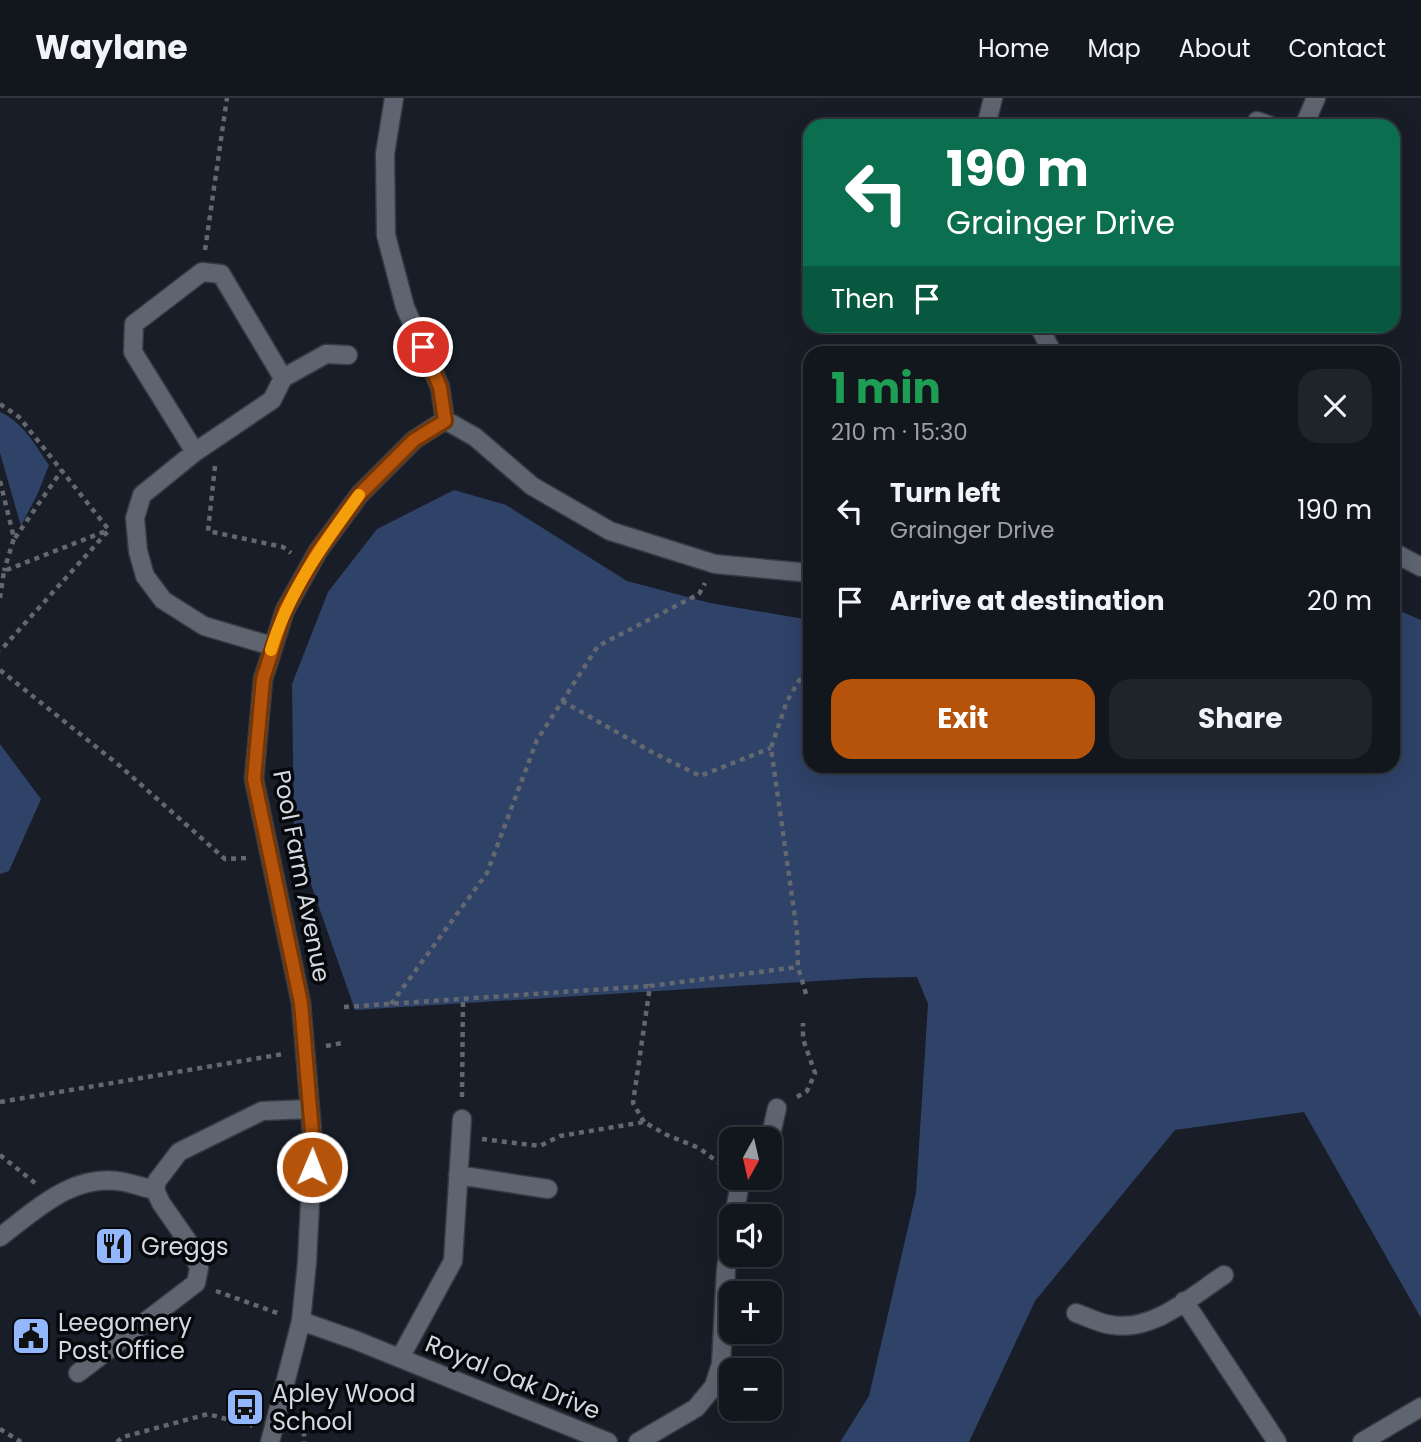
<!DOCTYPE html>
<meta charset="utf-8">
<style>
body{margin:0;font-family:Poppins,sans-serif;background:#1f232a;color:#f1f3f6;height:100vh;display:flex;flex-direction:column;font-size:26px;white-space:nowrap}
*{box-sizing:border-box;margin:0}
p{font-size:23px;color:#9c9fa4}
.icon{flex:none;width:38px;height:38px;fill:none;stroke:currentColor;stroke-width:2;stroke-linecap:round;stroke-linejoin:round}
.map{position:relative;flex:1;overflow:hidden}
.panel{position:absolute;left:803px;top:248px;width:597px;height:427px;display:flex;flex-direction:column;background:#12161d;border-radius:21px;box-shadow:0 7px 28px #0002,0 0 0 2px #31353b}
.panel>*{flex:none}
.hud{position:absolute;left:803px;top:21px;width:597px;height:214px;border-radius:21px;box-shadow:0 7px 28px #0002,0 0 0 2px #31353b;background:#0b6e4f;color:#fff;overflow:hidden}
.needle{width:46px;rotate:188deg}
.controls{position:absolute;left:719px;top:1029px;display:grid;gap:14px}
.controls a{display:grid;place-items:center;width:63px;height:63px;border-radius:14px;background:#12161d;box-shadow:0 7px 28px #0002,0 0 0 2px #31353b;font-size:35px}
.pin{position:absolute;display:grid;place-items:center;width:60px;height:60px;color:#fff;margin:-30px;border:4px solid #fff;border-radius:50%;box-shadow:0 2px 7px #0007}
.me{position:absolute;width:77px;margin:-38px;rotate:1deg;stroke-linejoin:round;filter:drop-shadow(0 0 5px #0008)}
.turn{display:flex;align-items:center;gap:24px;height:147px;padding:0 28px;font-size:32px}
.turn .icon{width:91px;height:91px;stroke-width:2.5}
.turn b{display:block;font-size:49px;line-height:60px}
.then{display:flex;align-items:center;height:66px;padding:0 28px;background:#0003;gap:14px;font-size:26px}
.round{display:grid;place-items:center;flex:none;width:74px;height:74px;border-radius:21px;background:#1f232a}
.head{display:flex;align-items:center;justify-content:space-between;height:119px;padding:0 28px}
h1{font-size:42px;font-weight:700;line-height:52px;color:#1e9e55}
.action{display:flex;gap:14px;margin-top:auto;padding:14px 28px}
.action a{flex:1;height:80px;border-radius:21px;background:#b45309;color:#fff;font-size:28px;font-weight:700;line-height:80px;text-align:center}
.action a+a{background:#1f232a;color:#f1f3f6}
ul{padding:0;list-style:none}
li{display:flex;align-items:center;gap:21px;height:91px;padding:0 28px}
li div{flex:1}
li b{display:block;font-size:26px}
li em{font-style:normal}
header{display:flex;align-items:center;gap:42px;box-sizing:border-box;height:98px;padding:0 35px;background:#12161d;border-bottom:2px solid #31353b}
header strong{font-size:33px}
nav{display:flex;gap:38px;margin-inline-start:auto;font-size:24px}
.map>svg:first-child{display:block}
</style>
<header>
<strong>Waylane</strong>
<nav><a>Home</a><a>Map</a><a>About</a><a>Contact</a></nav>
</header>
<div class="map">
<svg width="1421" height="1344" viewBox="0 0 1421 1344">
<rect width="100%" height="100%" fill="#181d27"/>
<!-- green -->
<path fill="#2f4268" d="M0,314C23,324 35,347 49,367L38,395L21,428L0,355Z
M454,392L506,407L627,483L710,505L810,522V668H1393V510L1421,522V1220L1304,1014L1175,1032L1035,1203L969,1344H840L869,1298L916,1095L928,906L917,879L865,880L355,912L294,738L292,586L328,494L377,431Z
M0,646L41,701L9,773L0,776Z"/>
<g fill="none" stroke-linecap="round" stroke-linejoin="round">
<defs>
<path id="minor" d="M394,0L385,56L386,137L405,209L440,289L445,322L475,339L532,388L610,433L715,466L810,475
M1257,23L1271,28
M986,28L993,0
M1304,28L1316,0
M1039,228L1053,256
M195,354L133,254L134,226L202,174L221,176L283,280
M1393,454L1421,469
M272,548L204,528L163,502L145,478L138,453L135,420L142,397L195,354L272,302L283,280L326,256L348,257
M770,1041L777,1010
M458,1077L548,1091
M734,1118L741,1080
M0,1139C37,1111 74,1074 124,1084C134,1086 145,1090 155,1092
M1184,1203L1277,1344
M1076,1215C1088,1219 1100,1226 1112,1227C1153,1234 1192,1198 1224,1177
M301,1223L355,1242L608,1344
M400,1260L453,1163L462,1021
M78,1275L196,1185L199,1170L189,1145L161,1105L155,1092L157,1083L179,1054L262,1013L310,1011
M270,1344L301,1223L307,1164L313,1046L301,905L254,681L263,581L285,512L318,453L360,396L414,342L445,322
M638,1344L696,1310L714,1288L721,1266L726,1171L732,1132
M1362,1344L1421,1309"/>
</defs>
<!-- minor casing -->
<use href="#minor" stroke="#363a42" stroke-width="21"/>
<!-- path -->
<path stroke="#636870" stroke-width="4.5" stroke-dasharray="5 5" stroke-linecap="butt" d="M205,152L227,0
M0,306L19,319L109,432L0,553
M215,368L208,433L283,449L291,455
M0,383L14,440L4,473
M15,440L62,372
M0,500L4,473L106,433
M0,572L120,668L225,761L249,760
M562,603L650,653L700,678L771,650
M806,896L798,869L797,834L771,650L787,603L810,564
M391,906L487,775L537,642L598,548L699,496L705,485
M344,909L650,888
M326,948L342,945
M462,999L463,901
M797,999L807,993L815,975L803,941V925
M0,1004L283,956
M644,1024L633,1005L650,888L798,869
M482,1041L540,1048L560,1038L644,1024L667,1037L699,1050L723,1068
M0,1057L35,1085
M216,1193L280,1216
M296,1328L304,1333V1344
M0,1331L21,1344
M117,1344L123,1339L208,1316L252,1328"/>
<!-- minor -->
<use href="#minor" stroke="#5e6470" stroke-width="18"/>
</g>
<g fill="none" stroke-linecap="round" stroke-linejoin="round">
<defs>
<path id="route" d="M312,1069L313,1046L301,905L254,681L263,581L285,512L318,453L360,396L414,342L445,323L440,289L423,249"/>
</defs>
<!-- route casing -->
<use href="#route" stroke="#753606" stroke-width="18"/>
<!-- route -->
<use href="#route" stroke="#b45309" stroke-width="12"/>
<!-- slow -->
<path stroke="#f59e0b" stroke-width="12" d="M271,552C288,494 324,445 359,397"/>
</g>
<!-- icons -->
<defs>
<symbol id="restaurant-square" viewBox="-11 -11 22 22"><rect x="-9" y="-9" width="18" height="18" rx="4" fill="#93b7fd" stroke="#06080c"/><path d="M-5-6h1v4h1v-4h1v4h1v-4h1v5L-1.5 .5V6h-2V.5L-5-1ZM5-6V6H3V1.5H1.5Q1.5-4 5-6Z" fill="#111"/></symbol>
<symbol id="civic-square" viewBox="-11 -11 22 22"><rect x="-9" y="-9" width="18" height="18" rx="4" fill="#93b7fd" stroke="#06080c"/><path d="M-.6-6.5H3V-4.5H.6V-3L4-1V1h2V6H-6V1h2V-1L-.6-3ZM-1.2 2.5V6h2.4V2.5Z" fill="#111"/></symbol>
<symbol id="bus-square" viewBox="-11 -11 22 22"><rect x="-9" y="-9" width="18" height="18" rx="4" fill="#93b7fd" stroke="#06080c"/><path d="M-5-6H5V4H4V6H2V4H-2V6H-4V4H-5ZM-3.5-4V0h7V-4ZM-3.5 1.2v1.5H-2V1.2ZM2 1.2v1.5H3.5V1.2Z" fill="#111"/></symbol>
</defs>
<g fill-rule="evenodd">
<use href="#restaurant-square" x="92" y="1126" width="44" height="44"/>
<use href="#civic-square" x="9" y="1216" width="44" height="44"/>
<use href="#bus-square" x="223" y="1287" width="44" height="44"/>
</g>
<g text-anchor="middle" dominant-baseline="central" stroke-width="7" stroke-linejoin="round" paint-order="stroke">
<!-- street labels -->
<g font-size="24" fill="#d5d9df" stroke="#06080c">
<text transform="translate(302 778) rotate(79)">Pool Farm Avenue</text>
<text transform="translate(513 1279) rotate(22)">Royal Oak Drive</text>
</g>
<!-- poi labels -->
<g font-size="24" fill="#d5d9df" stroke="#06080c" text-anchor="start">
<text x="141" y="1148">Greggs</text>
<text x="58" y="1224">Leegomery<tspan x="58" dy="28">Post Office</tspan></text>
<text x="272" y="1295">Apley Wood<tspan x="272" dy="28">School</tspan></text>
</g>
</g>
</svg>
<div class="controls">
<a><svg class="needle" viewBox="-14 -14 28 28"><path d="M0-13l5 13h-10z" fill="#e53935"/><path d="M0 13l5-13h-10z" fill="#9c9fa4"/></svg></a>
<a><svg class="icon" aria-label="sound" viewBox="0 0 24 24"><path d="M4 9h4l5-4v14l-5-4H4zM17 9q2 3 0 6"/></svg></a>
<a>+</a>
<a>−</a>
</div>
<div class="pin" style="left:423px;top:249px;background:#d93025"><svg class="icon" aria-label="arrive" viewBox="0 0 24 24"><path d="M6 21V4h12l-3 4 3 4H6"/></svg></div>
<svg class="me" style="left:312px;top:1069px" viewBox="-20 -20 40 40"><circle r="17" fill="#b45309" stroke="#fff" stroke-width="3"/><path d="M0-11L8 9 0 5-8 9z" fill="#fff"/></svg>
<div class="hud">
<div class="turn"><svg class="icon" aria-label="left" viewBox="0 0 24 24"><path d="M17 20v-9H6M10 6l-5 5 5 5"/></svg><div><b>190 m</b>Grainger Drive</div></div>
<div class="then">Then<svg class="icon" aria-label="arrive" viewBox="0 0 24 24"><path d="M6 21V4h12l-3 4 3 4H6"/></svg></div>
</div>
<section class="panel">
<div class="head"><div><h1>1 min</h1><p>210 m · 15:30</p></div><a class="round"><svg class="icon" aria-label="close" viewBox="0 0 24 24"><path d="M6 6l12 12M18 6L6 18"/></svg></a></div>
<ul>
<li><svg class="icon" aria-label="left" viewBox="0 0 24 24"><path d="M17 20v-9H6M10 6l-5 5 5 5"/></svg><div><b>Turn left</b><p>Grainger Drive</p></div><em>190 m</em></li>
<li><svg class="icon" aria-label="arrive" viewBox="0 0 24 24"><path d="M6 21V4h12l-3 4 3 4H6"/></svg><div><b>Arrive at destination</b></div><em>20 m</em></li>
</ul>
<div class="action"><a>Exit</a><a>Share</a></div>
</section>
</div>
